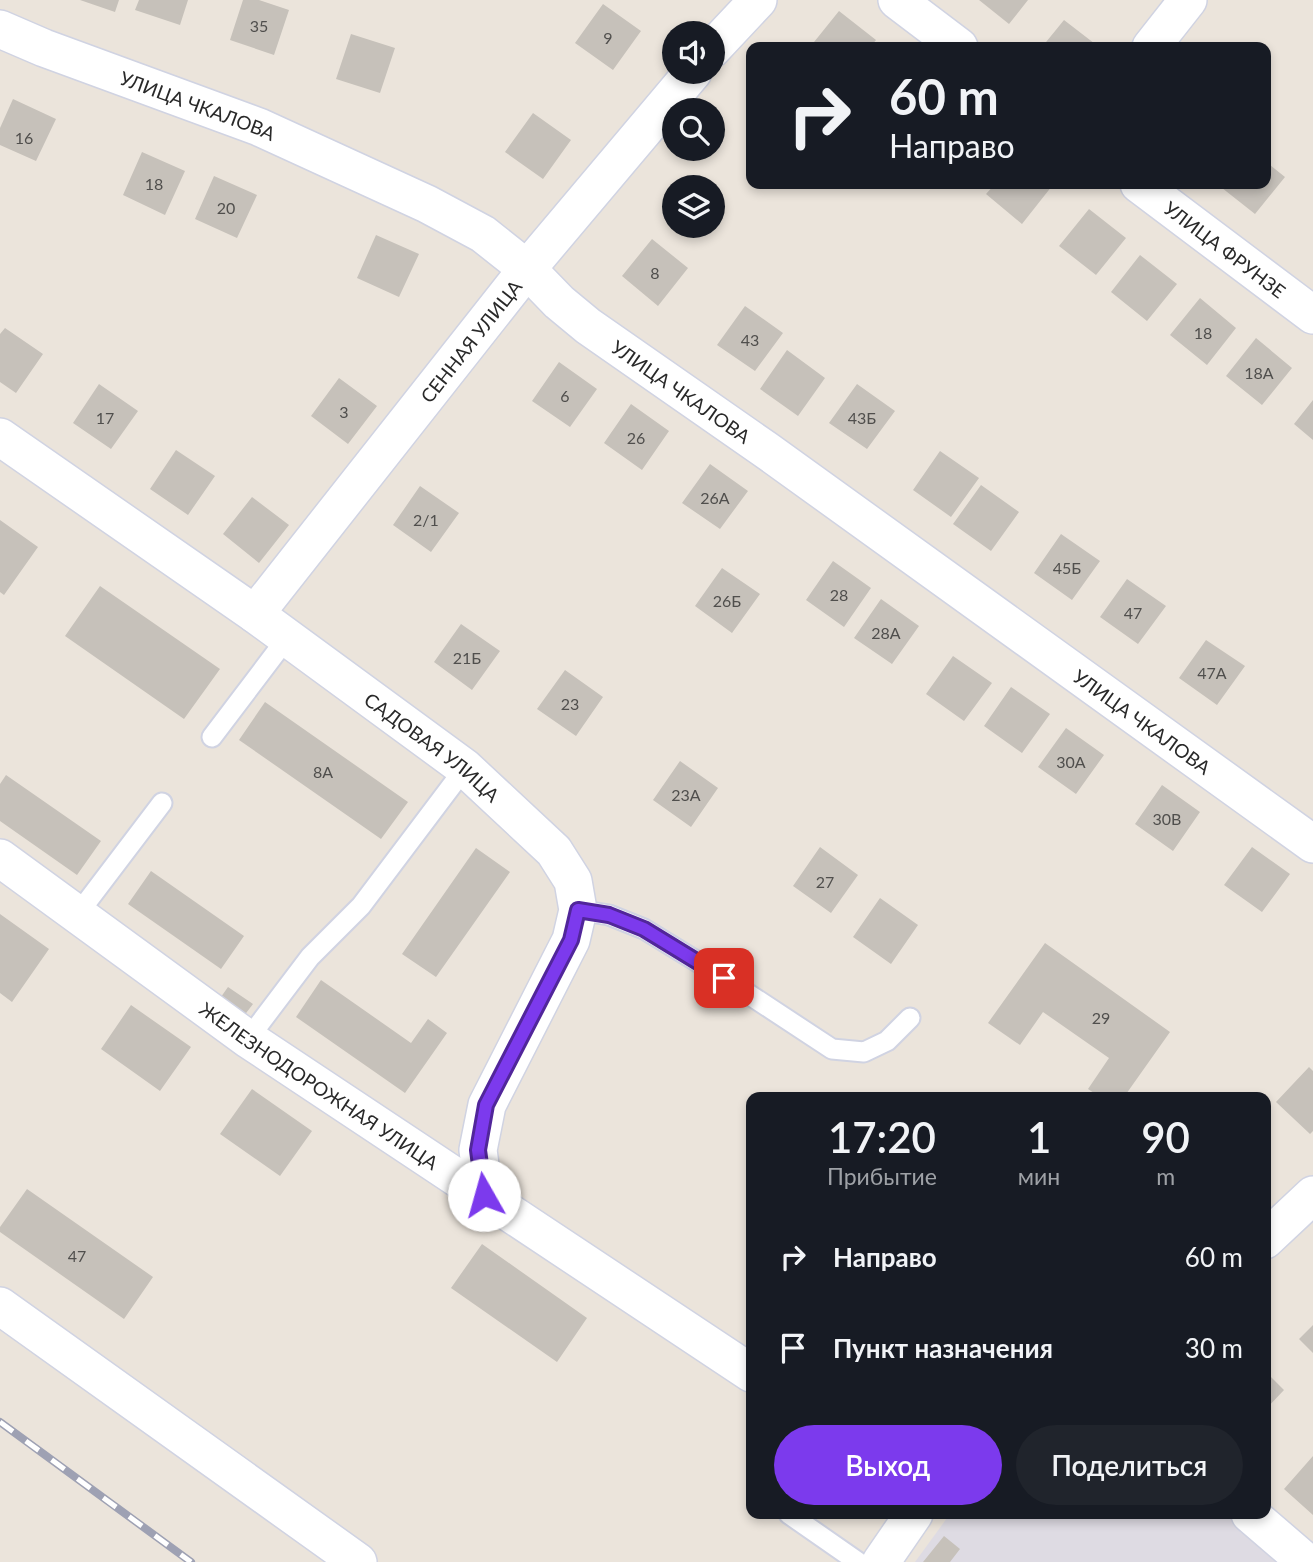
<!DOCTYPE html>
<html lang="ru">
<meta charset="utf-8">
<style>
body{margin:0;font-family:Lato,sans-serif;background:#20242c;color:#f1f3f6;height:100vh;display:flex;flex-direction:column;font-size:26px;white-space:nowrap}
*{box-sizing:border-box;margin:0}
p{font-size:23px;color:#9ea1a6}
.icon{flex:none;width:38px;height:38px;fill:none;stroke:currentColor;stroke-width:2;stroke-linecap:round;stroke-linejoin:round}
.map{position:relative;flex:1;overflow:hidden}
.panel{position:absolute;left:746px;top:1092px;width:525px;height:427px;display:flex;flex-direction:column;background:#171b24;border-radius:14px;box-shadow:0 4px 10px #0003}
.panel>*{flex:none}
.banner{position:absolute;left:746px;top:42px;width:525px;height:147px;border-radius:14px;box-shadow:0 4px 10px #0003;background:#171b24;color:#f1f3f6;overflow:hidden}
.tools{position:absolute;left:662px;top:21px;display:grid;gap:14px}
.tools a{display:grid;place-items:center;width:63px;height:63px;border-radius:50%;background:#171b24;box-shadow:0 4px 10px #0003;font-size:35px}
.pin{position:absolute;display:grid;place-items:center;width:60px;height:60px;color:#fff;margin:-30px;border-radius:14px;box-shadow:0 4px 10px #0006}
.me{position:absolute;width:77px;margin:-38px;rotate:353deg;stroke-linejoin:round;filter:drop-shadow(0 0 5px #0008)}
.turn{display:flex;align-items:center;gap:24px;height:147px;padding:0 28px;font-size:32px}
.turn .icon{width:91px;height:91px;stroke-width:2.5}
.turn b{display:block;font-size:49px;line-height:60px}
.eta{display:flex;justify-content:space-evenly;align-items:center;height:119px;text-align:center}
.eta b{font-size:42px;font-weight:600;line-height:49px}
.action{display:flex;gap:14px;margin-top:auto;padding:14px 28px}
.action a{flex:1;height:80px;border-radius:42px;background:#7c3aed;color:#fff;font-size:28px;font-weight:600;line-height:80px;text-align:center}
.action a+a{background:#20242c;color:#f1f3f6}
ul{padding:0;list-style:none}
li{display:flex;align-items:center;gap:21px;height:91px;padding:0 28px}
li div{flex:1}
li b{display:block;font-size:26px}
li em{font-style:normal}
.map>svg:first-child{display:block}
</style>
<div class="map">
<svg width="1313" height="1562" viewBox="0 0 1313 1562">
<rect width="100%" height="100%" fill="#ebe4db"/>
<!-- industrial -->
<path fill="#dedbe3" d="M950,1514H1230L1286,1562H915Z"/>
<!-- building -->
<path fill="#c6c1ba" d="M80,0H119L115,12Z
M139,0H188L180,25L135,10Z
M243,0H259L289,10L274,55L230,40Z
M979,0H1028L1009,24Z
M603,4L641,31L613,70L575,43Z
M839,11L876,40L870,47H810Z
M1064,20L1099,47H1042Z
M351,34L395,48L380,93L336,79Z
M13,99L56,119L36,161L0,145V128Z
M533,113L571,140L543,179L505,152Z
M142,152L185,171L165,215L123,195Z
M1265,161L1285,177L1255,214L1217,184H1265Z
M214,176L257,195L237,238L195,219Z
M995,184H1049L1052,186L1022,224L986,194Z
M1089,209L1126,238L1096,275L1059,246Z
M376,235L419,254L399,297L357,278Z
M652,239L688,268L658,306L622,276Z
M1140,255L1177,284L1147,321L1111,292Z
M1200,298L1236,328L1207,365L1170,335Z
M745,306L783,333L755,371L717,345Z
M5,328L43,354L16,393L0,382V334Z
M1256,338L1292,368L1262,405L1226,376Z
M787,350L825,378L798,416L760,389Z
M559,362L597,389L570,427L532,401Z
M339,378L377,406L348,444L311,416Z
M99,384L138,411L111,449L73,423Z
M857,384L895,411L867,449L829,423Z
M1313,400V440L1294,424Z
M631,404L669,431L642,470L604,443Z
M176,450L215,476L188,515L150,489Z
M940,451L979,478L951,517L913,490Z
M710,464L748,491L720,529L682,503Z
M981,485L1019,512L991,551L953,524Z
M420,486L459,513L431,552L393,525Z
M252,497L289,525L259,563L223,534Z
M0,520L38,547L4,595L0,592Z
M1061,534L1100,561L1072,600L1034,573Z
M833,561L871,588L844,627L806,600Z
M722,568L760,594L732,633L695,606Z
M1127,579L1166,606L1138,644L1100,617Z
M100,586L220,669L184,719L65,636Z
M881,599L919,626L892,664L854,638Z
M461,624L500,651L472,690L434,662Z
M1206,640L1245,666L1217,705L1179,678Z
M953,656L992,683L964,721L926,694Z
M565,670L603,697L576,736L537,709Z
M1011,687L1050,714L1022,753L984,726Z
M265,702L408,802L381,839L239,740Z
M1066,728L1104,755L1076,794L1038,767Z
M680,761L718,788L691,827L653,800Z
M6,775L101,841L77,875L0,821V784Z
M1162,785L1200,812L1173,851L1135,824Z
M820,847L858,875L831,913L793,886Z
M1252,847L1290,874L1262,912L1224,885Z
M476,848L510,872L436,977L402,954Z
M151,871L244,936L221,969L128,904Z
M880,898L918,925L891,964L853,937Z
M0,914L49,949L12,1002L0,993Z
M1045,943L1170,1032L1124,1097H1100L1088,1089L1109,1058L1043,1012L1020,1045L988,1023Z
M321,980L411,1043L428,1019L447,1033L405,1093L296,1017Z
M228,987L253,1004L240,1021L216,1004Z
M131,1005L191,1047L160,1091L101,1049Z
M1309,1067L1313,1071V1131L1310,1134L1276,1102Z
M252,1089L312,1131L280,1176L220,1134Z
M27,1189L153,1277L124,1319L0,1232V1227Z
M482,1244L587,1318L557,1362L451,1288Z
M1313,1325V1353L1299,1339Z
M1265,1371L1284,1390L1265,1410Z
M1313,1456V1515L1284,1489Z
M944,1536L960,1549L950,1562H923Z"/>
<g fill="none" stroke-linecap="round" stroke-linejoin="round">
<defs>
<path id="service" d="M212,737L287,638
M578,910L609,915L644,929L724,978L832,1049L864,1052L887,1041L910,1018
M77,915L162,803
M248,1039L310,957L361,906L465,768
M789,1514L858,1562"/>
<g id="minor">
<path d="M897,0L959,47"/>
<path id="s1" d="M0,29L44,48L259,127L427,204L483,234L527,269L559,302L588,326L766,450L1313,844"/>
<path d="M1151,47L1188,0"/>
<path d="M712,49L758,0"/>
<path id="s2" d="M1139,184L1313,315"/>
<path id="s3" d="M0,437L255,614L465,768L554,851L573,881L578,910L571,940L487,1105L478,1150L484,1195"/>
<path id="s4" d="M255,614L527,269L693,72"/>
<path id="s5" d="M0,858L248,1039L751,1373"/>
<path d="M1265,1240L1313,1195"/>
<path d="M0,1306L358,1562"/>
<path d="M1250,1514L1306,1562"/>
<path d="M881,1562L914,1514"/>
</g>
</defs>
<!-- service casing -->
<use href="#service" stroke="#d0d3e2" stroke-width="23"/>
<!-- minor casing -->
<use href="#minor" stroke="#d0d3e2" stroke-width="40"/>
<!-- service -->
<use href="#service" stroke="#fff" stroke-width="19"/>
<!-- minor -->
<use href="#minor" stroke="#fff" stroke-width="37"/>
<defs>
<path id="rail" d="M0,1422L191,1562"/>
</defs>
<!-- rail casing -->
<use href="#rail" stroke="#9ea1b3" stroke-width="8"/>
<!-- rail -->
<use href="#rail" stroke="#fff" stroke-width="5" stroke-dasharray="16" stroke-linecap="butt"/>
</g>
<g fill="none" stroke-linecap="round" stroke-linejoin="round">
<defs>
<path id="route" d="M484,1195L478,1150L486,1105L571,940L578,910L609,915L644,929L724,978"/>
</defs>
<!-- route casing -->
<use href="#route" stroke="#51269a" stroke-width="18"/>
<!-- route -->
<use href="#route" stroke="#7c3aed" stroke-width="12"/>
</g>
<g text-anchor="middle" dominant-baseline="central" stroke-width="6" stroke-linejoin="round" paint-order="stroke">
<!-- number labels -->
<g font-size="16" fill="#504f4d">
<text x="259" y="25">35</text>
<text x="608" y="37">9</text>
<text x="24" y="137">16</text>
<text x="154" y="183">18</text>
<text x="226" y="207">20</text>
<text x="655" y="272">8</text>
<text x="1203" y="332">18</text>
<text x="750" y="339">43</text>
<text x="1259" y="372">18А</text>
<text x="565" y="395">6</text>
<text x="344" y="411">3</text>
<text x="105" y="417">17</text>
<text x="862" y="417">43Б</text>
<text x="636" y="437">26</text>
<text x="715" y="497">26А</text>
<text x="426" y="519">2/1</text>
<text x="1067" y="567">45Б</text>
<text x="839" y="594">28</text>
<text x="727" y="600">26Б</text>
<text x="1133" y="612">47</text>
<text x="886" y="632">28А</text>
<text x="467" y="657">21Б</text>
<text x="1212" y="672">47А</text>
<text x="570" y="703">23</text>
<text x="1071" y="761">30А</text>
<text x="323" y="771">8А</text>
<text x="686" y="794">23А</text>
<text x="1167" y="818">30В</text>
<text x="825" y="881">27</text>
<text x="1101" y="1017">29</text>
<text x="77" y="1255">47</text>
</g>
<!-- street labels -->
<g font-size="19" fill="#292929" stroke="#fff">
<text stroke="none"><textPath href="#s1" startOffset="212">УЛИЦА ЧКАЛОВА</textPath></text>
<text stroke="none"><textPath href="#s2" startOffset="108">УЛИЦА ФРУНЗЕ</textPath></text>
<text stroke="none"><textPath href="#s4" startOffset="348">СЕННАЯ УЛИЦА</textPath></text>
<text stroke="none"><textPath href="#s1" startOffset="779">УЛИЦА ЧКАЛОВА</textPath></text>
<text stroke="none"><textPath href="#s1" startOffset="1346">УЛИЦА ЧКАЛОВА</textPath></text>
<text stroke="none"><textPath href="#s3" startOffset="532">САДОВАЯ УЛИЦА</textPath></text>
<text stroke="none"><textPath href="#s5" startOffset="392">ЖЕЛЕЗНОДОРОЖНАЯ УЛИЦА</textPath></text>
</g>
</g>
</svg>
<div class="tools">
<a><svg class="icon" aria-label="sound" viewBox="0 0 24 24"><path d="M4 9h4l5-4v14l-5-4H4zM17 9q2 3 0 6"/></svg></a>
<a><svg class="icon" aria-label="search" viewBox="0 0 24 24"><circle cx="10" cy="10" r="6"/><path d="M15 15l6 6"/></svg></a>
<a><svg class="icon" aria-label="layers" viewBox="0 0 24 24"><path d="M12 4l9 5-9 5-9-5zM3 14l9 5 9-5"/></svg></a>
</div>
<div class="pin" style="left:724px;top:978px;background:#d93025"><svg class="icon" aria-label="arrive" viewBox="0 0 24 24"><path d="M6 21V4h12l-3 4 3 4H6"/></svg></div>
<svg class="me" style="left:484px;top:1195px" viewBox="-20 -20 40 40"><circle r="19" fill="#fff"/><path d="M0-13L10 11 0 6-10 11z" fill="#7c3aed"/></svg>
<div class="banner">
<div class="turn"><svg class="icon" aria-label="right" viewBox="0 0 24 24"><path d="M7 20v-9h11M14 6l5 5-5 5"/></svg><div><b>60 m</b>Направо</div></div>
</div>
<section class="panel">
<div class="eta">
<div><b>17:20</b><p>Прибытие</p></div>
<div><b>1</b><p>мин</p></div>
<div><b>90</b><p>m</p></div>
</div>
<ul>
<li><svg class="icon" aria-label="right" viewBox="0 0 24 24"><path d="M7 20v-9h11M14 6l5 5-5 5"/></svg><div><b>Направо</b></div><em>60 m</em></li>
<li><svg class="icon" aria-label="arrive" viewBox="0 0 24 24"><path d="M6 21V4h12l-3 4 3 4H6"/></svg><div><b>Пункт назначения</b></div><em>30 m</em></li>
</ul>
<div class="action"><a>Выход</a><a>Поделиться</a></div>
</section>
</div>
